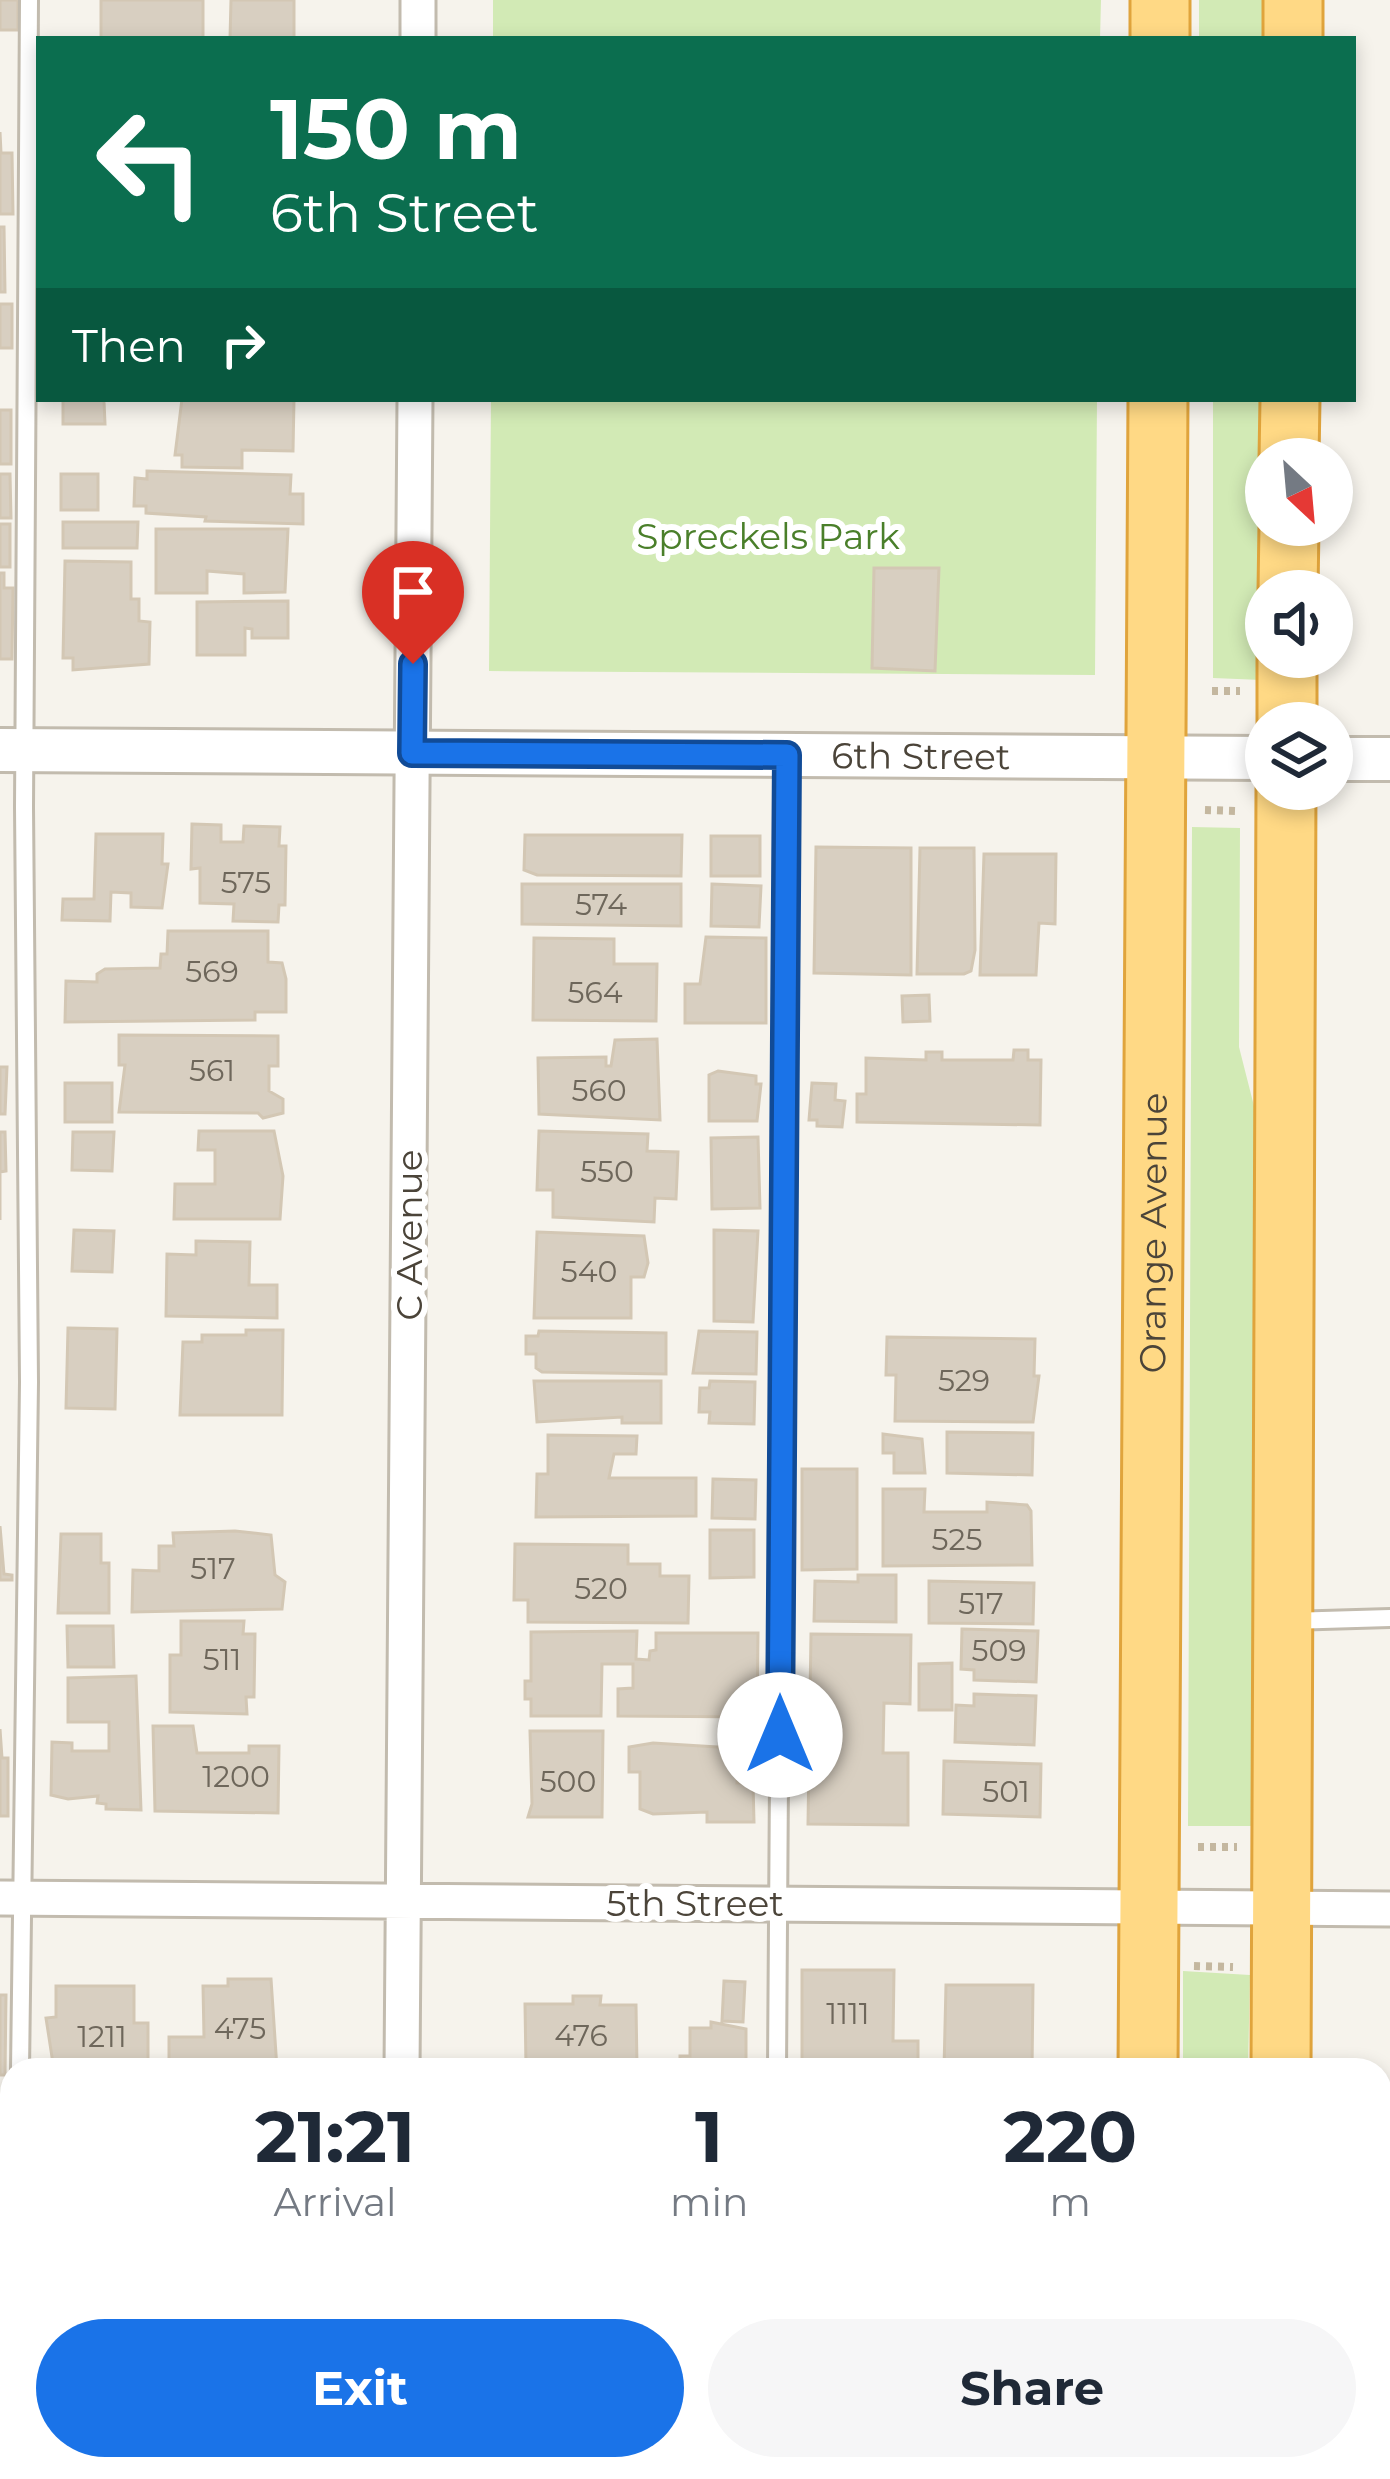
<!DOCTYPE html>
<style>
body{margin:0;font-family:Montserrat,sans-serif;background:#f6f6f7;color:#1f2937;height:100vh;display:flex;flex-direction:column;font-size:45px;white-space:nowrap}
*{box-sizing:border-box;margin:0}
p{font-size:39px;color:#747a83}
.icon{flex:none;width:66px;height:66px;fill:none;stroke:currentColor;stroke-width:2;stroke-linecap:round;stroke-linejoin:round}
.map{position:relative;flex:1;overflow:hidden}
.side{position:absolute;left:0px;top:2058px;width:1392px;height:423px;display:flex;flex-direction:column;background:#fff;border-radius:36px 36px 0 0;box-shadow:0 6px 18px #0003}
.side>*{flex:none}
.guide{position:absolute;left:36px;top:36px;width:1320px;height:366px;border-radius:0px;box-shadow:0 6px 18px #0003;background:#0b6e4f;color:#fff;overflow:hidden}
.needle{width:78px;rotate:154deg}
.controls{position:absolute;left:1245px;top:438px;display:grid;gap:24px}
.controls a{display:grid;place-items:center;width:108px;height:108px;border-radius:50%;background:#fff;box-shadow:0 6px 18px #0003;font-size:60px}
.pin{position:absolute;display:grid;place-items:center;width:102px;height:102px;color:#fff;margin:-123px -51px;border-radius:50% 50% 50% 0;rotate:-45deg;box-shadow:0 0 12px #0007}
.pin .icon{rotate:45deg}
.me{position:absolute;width:132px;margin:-66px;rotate:0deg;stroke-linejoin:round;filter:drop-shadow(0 0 9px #0008)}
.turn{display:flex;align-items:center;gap:42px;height:252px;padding:0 36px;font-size:54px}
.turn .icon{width:156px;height:156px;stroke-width:2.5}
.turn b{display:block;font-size:84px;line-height:102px}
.then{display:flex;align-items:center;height:114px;padding:0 36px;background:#0003;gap:24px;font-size:45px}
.eta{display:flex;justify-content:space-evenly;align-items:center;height:204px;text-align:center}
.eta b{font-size:72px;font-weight:700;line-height:84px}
.cta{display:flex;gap:24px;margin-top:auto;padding:24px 36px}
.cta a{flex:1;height:138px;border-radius:72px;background:#1a73e8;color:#fff;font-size:48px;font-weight:700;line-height:138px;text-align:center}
.cta a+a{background:#f6f6f7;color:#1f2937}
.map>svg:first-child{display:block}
</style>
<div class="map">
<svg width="1390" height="2479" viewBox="0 0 1390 2479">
<rect width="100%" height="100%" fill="#f6f3ec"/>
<!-- green -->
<path fill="#d2eab5" d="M493,0H1101L1100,39H493Z
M1199,0H1269L1268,39H1199Z
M491,399H1097L1095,675L489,671Z
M1213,399H1265L1262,680L1213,678Z
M1192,827L1240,828L1239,1047L1255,1110L1252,1826H1188Z
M1183,1971L1250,1975L1248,2070H1183Z"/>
<!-- building -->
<path fill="#d8cfc1" stroke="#d3c7b4" stroke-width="3" d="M0,0H18V30H0Z
M101,0H203V39H101Z
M231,0H294V39H230Z
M0,132L1,153H12L13,214H0Z
M0,227H4L5,292H0Z
M0,304H12V348H0Z
M63,399H109L104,401L105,424H63Z
M182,399H294L293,451L242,450V468L182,467V455H175Z
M0,410H11V464H0Z
M147,471L291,475L290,494H303V524L205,521L206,517L146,513V506H134L135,478L147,479Z
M0,474H10L11,518H0Z
M61,474H98V510H61Z
M63,522H138L137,548H63Z
M0,524H10V567H0Z
M156,529H288L285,592L244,593V574L207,571V593H156Z
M65,561L131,562V599H139V621L150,622L149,664L73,670V658H63Z
M874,568H939L935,671L872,668Z
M0,573H4V588H13L12,659H0Z
M288,601V638H252V629L245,628V655H197V602Z
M192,824L221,825V842H243L244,826L280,827L279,846H286L285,905H279L278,922L233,921L234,904L200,903V868L191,869Z
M96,834H163L162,864H168L162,908L131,907V893L111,892L110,921L62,920L63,899H94Z
M525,835H682L681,876L537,875L524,870Z
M711,836H760V876H711Z
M816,847L911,848V975L814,973Z
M920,848H974L975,950L971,971L964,974H917Z
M984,854H1056L1055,924L1039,923L1036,975H980Z
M522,884H681V926L522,924Z
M712,884L761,886L759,927L711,926Z
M168,931H268V962L282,963L286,979V1012H255V1020L65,1022L66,981L97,982V974L105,969L160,968L161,954H167Z
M706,937L766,938V1023H685V984H700Z
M534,938L614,939V964H657L656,1021L533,1020Z
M929,995L930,1021L903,1022L902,996Z
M119,1035L278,1036V1066H269V1091L283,1099V1113L263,1118L258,1113L119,1112L125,1065H119Z
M657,1039L660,1120L539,1114L538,1058L606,1057V1066H611L615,1040Z
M1014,1050H1028V1060H1041L1040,1125L857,1122V1094H866V1058L926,1060V1052H942V1060H1013Z
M0,1067H7L5,1114H0Z
M718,1071L756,1076V1084H761L757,1121H709V1075Z
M65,1083H112V1122H65Z
M812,1083L836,1084L835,1100L845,1101L842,1127L817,1126V1120H809Z
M199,1131H274L283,1176L280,1219H174L175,1184H215V1150H198Z
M539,1131L648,1134L647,1151L678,1152L676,1199L655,1198L654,1222L553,1217V1190H537Z
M0,1132H5L6,1171L0,1172V1220Z
M73,1132H114L112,1171L72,1170Z
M758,1137L760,1208L712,1209L711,1138Z
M74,1230L114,1231L112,1272L72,1271Z
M714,1230L758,1231L753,1322L714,1321Z
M537,1232L644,1236L648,1263L644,1277H631V1318H534Z
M196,1241L250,1242L249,1285H277V1318L166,1316L167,1254L196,1255Z
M68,1328L117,1329L115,1409L66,1408Z
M246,1330H283L282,1415H180L183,1342H202V1335H246Z
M539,1331L666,1333V1374L542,1372L536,1368V1354H526V1336H538Z
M699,1331L757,1332L756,1374L693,1373Z
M887,1337L1035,1339L1034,1376H1039L1033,1422L895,1421L896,1375H886Z
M534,1381H661V1423H622V1417L537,1422Z
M710,1381L755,1382L754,1424L709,1423L710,1412H699L700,1388H709Z
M947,1432L1033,1433L1032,1475L947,1473Z
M883,1434L922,1439L925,1473H894V1453H883Z
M548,1435L637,1436L636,1454H614L609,1478H696V1516L536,1517L537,1474H548Z
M802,1469H857V1569L802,1570Z
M713,1479L756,1480L755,1519L712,1518Z
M883,1489H925L924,1512H987V1502L1027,1505L1031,1511L1032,1565L883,1566Z
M0,1526L4,1574L12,1575V1580H0Z
M710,1530H754V1577L710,1578Z
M235,1531L271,1535L275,1575L285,1582L282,1609L132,1612L133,1570L159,1571V1546H174L173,1533Z
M61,1534H101V1563H109V1613H58Z
M515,1544L628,1545V1564H660V1576H689L688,1623L528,1622V1600H514Z
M858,1575H896V1622L814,1621L815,1581L858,1582Z
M929,1581L1034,1583L1033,1624L929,1623Z
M181,1621H244L243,1634H255L254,1697H246L247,1714L170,1712V1655H181Z
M67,1626H113L114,1667H68Z
M962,1629L1038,1631L1036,1682L974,1680V1670L961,1669Z
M637,1631L636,1659L649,1660L650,1651L656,1650V1633H758L757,1717L618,1716V1689L633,1688V1664H602L601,1716H531V1699H525V1681H531V1632Z
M811,1634L911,1635L910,1704L884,1703L883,1753H908V1825L808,1824Z
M952,1663V1710H919V1664Z
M136,1676L141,1810L106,1809V1804L97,1803L98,1796L68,1799L51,1795L52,1742L72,1743V1751H109V1722H68V1678Z
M974,1694L1036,1696L1034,1745L955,1742L956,1705L974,1706Z
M153,1726H193L197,1753H249V1746H279L278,1813L155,1811Z
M0,1729L2,1758H8V1816H0Z
M530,1731H603L602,1817H528L532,1804Z
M653,1743L733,1748L738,1756L737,1783H753L754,1822H707V1812L653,1814L640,1809V1772H629V1747Z
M944,1761L1041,1764L1040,1817L943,1814Z
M802,1970H894L893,2041H918V2069H944L946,1985H1033L1032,2070H802Z
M228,1979H271L277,2069L169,2070V2037H204L203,1986H228Z
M724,1981L745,1982L743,2022L722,2021Z
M56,1986H134V2023H148V2070H54L46,2018L56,2017Z
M0,1995H6L5,2075H0Z
M573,1996H601L600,2005H636L637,2067L526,2066L525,2004H573Z
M711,2022L746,2029V2070H680V2056H690V2028H711Z
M86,2469H277V2475L86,2479Z
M849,2469H1029V2479H828V2472Z"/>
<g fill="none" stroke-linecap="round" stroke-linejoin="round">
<defs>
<path id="service" d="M1289,1621L1390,1618
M20,2070L29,1382L24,807L29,0
M777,2070L786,757
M22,2469V2479
M774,2479V2469"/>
<path id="minor" d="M418,39V0
M0,1898L1390,1909
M402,2070L415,399
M399,2479V2469"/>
<g id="tertiary">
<path id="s1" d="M0,750L1266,758"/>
<path d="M1332,759H1390"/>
</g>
<g id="trunk">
<path d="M1160,39V0"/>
<path d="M1293,39V0"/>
<path d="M1289,459L1290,399"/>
<path d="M1288,591L1289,525"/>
<path d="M1287,723V657"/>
<path id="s2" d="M1148,2070L1158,399"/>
<path d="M1281,2070L1286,789"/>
<path d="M1145,2479V2469"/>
<path d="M1277,2479V2469"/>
</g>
</defs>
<!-- service casing -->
<use href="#service" stroke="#c2bbae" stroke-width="22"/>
<!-- minor casing -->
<use href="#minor" stroke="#c2bbae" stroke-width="39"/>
<!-- tertiary casing -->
<use href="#tertiary" stroke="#c2bbae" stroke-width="48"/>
<!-- trunk casing -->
<use href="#trunk" stroke="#e0a43c" stroke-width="63"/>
<!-- path -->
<path stroke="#c4b79f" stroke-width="8" stroke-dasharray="6 6" stroke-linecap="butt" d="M1212,691H1240
M1205,810L1238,811
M1198,1847H1237
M1194,1966L1233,1967"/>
<!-- service -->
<use href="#service" stroke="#fff" stroke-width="16"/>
<!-- minor -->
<use href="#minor" stroke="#fff" stroke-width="33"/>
<!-- tertiary -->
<use href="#tertiary" stroke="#fff" stroke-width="42"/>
<!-- trunk -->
<use href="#trunk" stroke="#ffd985" stroke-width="57"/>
</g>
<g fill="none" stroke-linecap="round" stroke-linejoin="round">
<defs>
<path id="route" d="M413,664L412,753L787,755L780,1735"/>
</defs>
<!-- route casing -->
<use href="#route" stroke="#114b97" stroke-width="30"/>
<!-- route -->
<use href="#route" stroke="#1a73e8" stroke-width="21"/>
</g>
<g text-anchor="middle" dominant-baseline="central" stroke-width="12" stroke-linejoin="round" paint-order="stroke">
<!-- number labels -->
<g font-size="30" fill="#6e675b">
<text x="246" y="882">575</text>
<text x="601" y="904">574</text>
<text x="212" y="971">569</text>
<text x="595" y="992">564</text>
<text x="212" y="1070">561</text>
<text x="599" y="1090">560</text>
<text x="607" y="1171">550</text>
<text x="589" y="1271">540</text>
<text x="964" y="1380">529</text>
<text x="957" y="1539">525</text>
<text x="213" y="1568">517</text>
<text x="601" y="1588">520</text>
<text x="981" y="1603">517</text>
<text x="999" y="1650">509</text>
<text x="222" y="1659">511</text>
<text x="236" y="1776">1200</text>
<text x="568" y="1781">500</text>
<text x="1006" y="1791">501</text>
<text x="848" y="2013">1111</text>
<text x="240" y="2028">475</text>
<text x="581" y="2035">476</text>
<text x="102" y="2036">1211</text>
</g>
<!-- park labels -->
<g font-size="36" fill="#4a7f2a" stroke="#fff">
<text x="768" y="536">Spreckels Park</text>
</g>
<!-- street labels -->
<g font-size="36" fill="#4b4439" stroke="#fff">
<text stroke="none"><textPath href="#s1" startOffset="921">6th Street</textPath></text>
<text stroke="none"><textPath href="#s2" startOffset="837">Orange Avenue</textPath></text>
<text transform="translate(409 1235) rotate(-90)">C Avenue</text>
<text x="695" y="1903">5th Street</text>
</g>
</g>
</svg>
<div class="controls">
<a><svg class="needle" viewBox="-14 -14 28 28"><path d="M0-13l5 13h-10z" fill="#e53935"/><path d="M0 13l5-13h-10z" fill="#747a83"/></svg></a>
<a><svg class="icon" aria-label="sound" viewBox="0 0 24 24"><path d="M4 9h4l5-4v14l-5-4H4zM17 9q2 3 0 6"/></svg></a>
<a><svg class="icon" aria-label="layers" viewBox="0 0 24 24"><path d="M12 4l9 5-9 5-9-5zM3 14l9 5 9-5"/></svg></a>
</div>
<div class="pin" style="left:413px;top:664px;background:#d93025"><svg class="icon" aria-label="arrive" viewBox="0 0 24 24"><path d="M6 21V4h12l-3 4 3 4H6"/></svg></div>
<svg class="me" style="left:780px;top:1735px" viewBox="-20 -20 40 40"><circle r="19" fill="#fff"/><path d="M0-13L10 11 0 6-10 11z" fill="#1a73e8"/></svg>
<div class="guide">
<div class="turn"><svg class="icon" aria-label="left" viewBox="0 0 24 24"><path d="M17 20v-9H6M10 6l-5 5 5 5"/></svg><div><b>150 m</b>6th Street</div></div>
<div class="then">Then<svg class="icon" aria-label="right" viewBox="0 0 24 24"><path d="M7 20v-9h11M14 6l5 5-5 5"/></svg></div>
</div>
<section class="side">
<div class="eta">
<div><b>21:21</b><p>Arrival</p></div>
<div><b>1</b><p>min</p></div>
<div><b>220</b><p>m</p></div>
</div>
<div class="cta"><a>Exit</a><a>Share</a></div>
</section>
</div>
